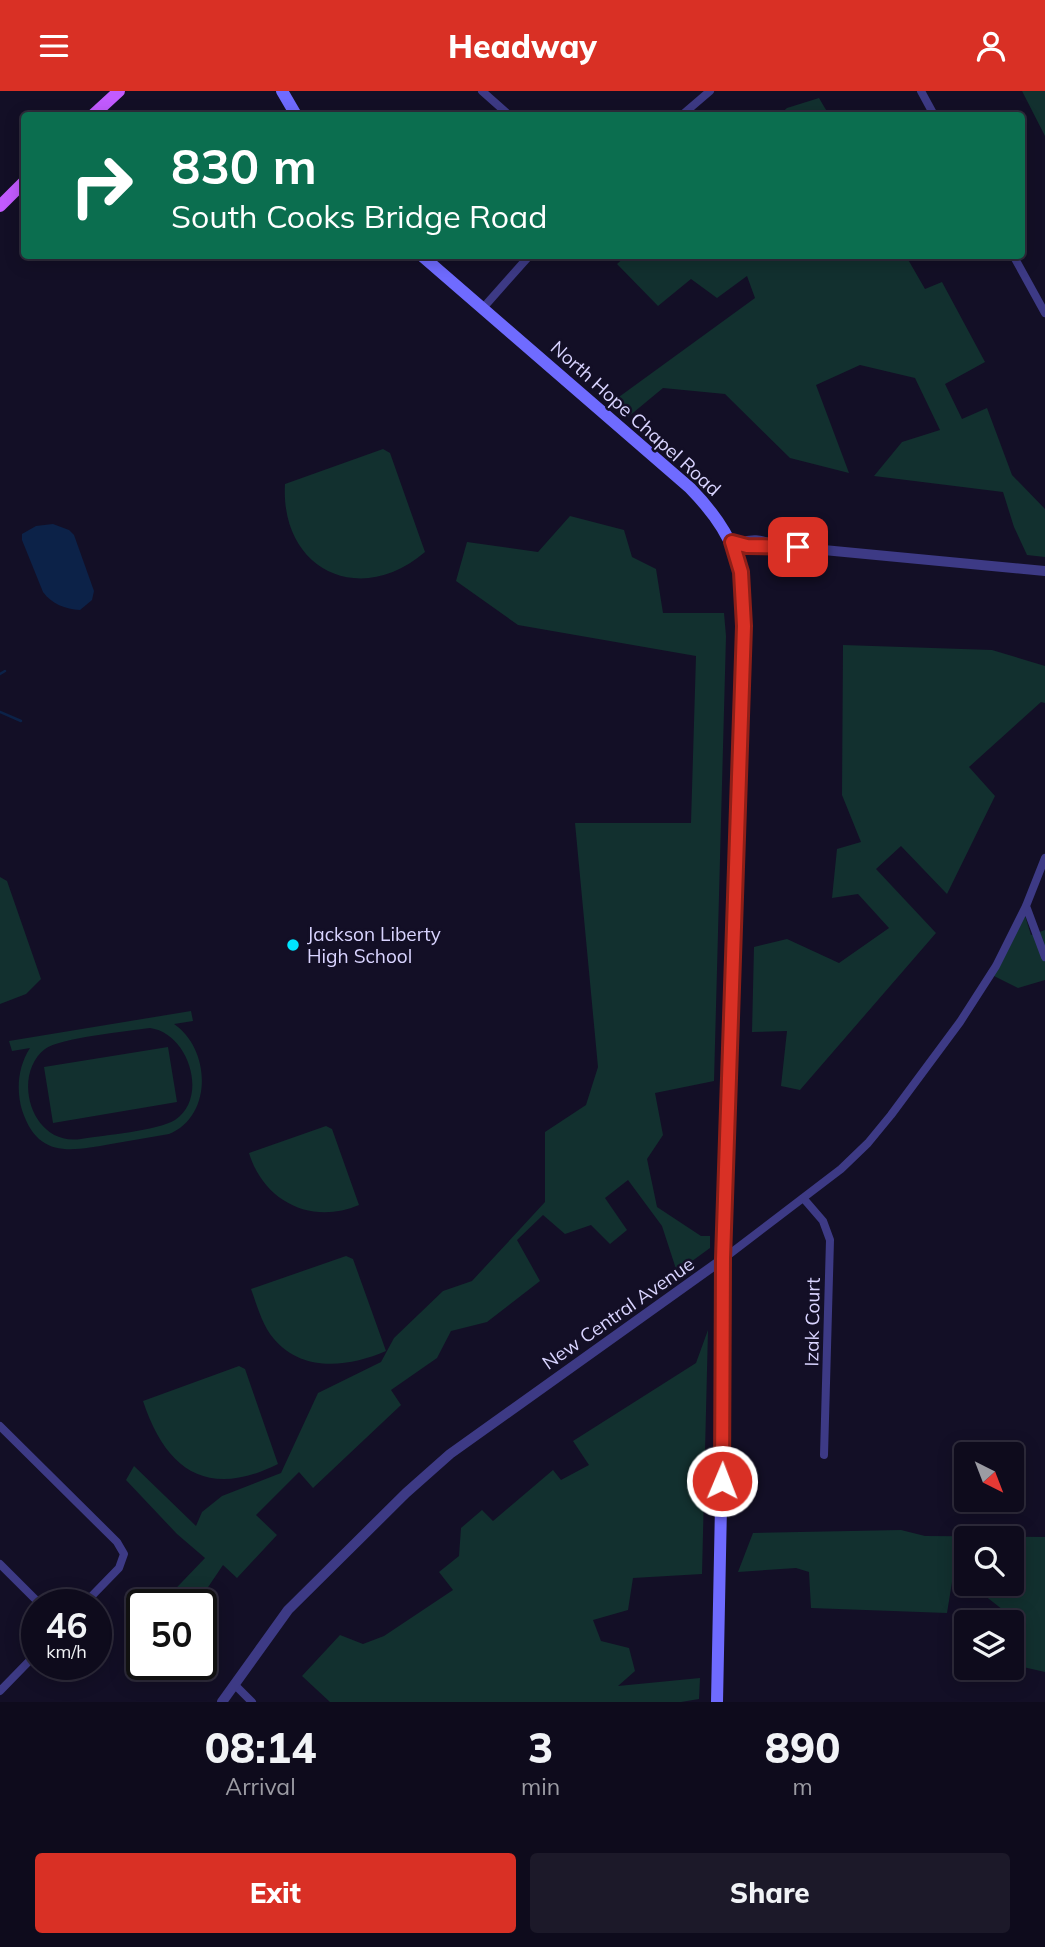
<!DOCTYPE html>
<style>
body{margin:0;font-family:Mulish,sans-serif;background:#1c1929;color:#f1f3f6;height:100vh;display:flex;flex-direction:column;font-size:26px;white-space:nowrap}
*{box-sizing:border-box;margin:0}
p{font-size:23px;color:#9b9ba3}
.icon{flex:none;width:38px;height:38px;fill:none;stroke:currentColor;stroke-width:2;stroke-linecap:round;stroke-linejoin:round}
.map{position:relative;height:1611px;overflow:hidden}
.details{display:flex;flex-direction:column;background:#0e0b1c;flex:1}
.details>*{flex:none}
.top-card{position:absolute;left:21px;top:21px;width:1004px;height:147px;border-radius:7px;box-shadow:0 4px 18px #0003,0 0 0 2px #2e2b3b;background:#0b6e4f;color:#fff;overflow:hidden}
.needle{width:46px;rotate:138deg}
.controls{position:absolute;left:954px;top:1351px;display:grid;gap:14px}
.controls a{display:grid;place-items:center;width:70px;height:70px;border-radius:7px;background:#0e0b1c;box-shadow:0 4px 18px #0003,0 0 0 2px #2e2b3b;font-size:35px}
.speed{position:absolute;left:21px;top:1498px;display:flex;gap:14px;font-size:35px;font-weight:700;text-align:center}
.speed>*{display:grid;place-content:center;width:91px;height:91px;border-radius:50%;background:#0e0b1c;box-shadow:0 4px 18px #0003,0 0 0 2px #2e2b3b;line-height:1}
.speed small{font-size:18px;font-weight:400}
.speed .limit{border:4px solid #111;border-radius:10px;background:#fff;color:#111}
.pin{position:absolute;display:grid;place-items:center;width:60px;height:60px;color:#fff;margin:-30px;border-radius:14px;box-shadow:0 4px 10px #0006}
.me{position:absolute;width:77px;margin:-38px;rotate:1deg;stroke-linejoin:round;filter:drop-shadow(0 0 5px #0008)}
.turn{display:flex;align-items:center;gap:24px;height:147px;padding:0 35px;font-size:32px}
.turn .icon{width:91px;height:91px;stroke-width:2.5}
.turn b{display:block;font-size:49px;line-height:60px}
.eta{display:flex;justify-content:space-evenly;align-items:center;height:119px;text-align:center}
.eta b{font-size:42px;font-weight:800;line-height:49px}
.primary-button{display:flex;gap:14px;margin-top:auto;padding:14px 35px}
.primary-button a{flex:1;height:80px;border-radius:7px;background:#d93025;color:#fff;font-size:28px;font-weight:800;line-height:80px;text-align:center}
.primary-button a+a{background:#1c1929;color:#f1f3f6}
header{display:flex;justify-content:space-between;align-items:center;height:91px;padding:0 35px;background:#d93025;color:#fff;font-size:32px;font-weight:800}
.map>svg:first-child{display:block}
</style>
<header><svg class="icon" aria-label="menu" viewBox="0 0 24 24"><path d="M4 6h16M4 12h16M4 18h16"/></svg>Headway<svg class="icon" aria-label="person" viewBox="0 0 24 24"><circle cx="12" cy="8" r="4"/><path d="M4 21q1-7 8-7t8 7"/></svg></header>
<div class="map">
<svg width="1045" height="1611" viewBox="0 0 1045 1611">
<rect width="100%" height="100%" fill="#130f26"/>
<!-- green -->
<path fill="#12302f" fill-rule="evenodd" d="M1022,0H1045V45Z
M819,7L829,24H779L787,17Z
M627,164L906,165L925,198L942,191L985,271L945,293L962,328L987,317L1012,384L1045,418V466L1027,464L1014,436L1003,401L874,385L902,351L940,339L915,287L860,274L816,294L849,382L790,367L725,303L663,297L628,326L612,311L755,207L747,185L717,207L691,188L658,215L617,173Z
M383,358L390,362L425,461C360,517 280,479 285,393Z
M570,425L624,439L632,466L656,478L663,522H724L726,545L714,990L655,1002L663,1044L647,1068L657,1116L701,1145H710V1157L677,1181L662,1135L628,1089L605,1107L627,1139L610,1153L591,1134L565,1143L543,1124L517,1149L540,1190L487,1231L451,1240L437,1267L391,1299L401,1314L313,1397L299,1381L256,1424L277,1444L237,1487L223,1474L196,1514H160L205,1467L177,1443L126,1389L134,1375L196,1435L202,1421L222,1405L281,1382L318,1302L381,1271L394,1247L443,1200L472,1190L545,1111V1041L586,1014L598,976L575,732H691L696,565L518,534L456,490L467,451L538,461Z
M843,554L992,559L1045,575V612L1041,611L969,676L995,705L947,803L901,755L876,778L936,842L800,999L781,995L787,940L752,941L754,856L787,848L839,872L889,837L858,803L832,807L837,758L861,751L842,704Z
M0,786L7,790L41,888L26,903L0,913Z
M1023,818L1031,844L1045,839V889L1018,897L992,884Z
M191,920L193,930L174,933C211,958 213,1025 169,1043C150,1046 130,1050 111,1053C71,1060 38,1068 22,1019C16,998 18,976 30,957L12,960L9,950ZM150,937C189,942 209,1007 175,1029C157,1040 104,1044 81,1048C31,1056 11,984 45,958C59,947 130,940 150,937Z
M168,956L177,1011L53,1032L44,976Z
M326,1035L332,1038L359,1114C312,1134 264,1111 249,1062Z
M346,1165L353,1168L386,1260C349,1276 303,1282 274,1248C262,1234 257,1214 251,1198Z
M708,1239L702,1483L633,1487L628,1519L593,1529L601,1550L629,1557L635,1580L618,1595L700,1587L699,1608L681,1611H330L302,1585L340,1544L363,1553L384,1545L453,1499L439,1481L459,1465L461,1437L482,1419L493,1430L553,1379L561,1389L589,1374L573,1350L696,1272Z
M239,1275L245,1278L278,1373C208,1408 166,1380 143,1310Z
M901,1439L925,1445L1045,1446V1581L1023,1576C1010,1555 1010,1556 1021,1533L970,1493H1012V1447H966V1490L953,1485L947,1522L811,1517L809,1481L796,1477L738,1481L753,1442Z"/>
<!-- water -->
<path fill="#0c2248" d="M53,433L69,439L74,444L94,500L92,509L80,519C65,518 52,513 43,501L22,449V443L36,435Z"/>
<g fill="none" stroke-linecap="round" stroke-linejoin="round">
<!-- stream -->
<path stroke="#0c2248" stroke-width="2.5" d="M0,583L5,580
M0,621L21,630"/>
<!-- minor -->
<path stroke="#3d3a85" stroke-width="8" d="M482,0L509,24
M921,0L934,24
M682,24L710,0
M1013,164L1045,222
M483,217L530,164
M1026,815L1045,866
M804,1108L823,1130L830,1149L824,1364
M723,1168L841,1078L868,1052L891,1024L960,931L996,875L1026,815L1045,767
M0,1335L117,1451L124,1463L119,1477L83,1514
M0,1473L41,1514
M234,1593L252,1611
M0,1600L37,1562"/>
<!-- tertiary -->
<path stroke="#3d3a85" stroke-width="10" d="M741,452C750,448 762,448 771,454L1045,480
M222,1611L288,1519L406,1402L450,1363L723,1168"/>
<!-- secondary -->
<path stroke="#6f6bff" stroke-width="12" d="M282,0L296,24
M421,164L690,397C734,442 744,473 744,535L723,1168V1317L717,1611"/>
<!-- primary -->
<path stroke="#c25bff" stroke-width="12" d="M93,24L119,0
M0,115L24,91"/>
</g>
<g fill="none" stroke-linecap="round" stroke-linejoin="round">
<defs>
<path id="route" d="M722,1390L723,1168L744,535L741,481L732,451L747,455L798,456"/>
</defs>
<!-- route casing -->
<use href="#route" stroke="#8d1f18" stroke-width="18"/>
<!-- route -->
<use href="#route" stroke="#d93025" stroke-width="12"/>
</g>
<!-- markers -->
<circle fill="#00e5ff" stroke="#130f26" stroke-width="2.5" cx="293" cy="854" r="7"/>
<g text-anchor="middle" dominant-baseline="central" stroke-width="5" stroke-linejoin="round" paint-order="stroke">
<!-- street labels -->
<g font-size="19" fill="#d9d4ff" stroke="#130f26">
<text transform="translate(636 327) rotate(42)">North Hope Chapel Road</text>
<text transform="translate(618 1222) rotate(-35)">New Central Avenue</text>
<text transform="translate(812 1231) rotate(-89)">Izak Court</text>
</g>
<!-- poi labels -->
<g font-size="19" fill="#d9d4ff" stroke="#130f26" text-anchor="start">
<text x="307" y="843">Jackson Liberty<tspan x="307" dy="22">High School</tspan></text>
</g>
</g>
</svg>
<div class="controls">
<a><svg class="needle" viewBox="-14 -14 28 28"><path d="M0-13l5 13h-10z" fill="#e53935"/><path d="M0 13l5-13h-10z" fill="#9b9ba3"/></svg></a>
<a><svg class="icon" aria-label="search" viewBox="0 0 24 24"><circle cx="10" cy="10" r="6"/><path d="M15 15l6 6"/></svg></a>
<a><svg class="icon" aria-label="layers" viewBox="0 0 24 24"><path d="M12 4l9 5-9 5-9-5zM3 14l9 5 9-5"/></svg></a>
</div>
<div class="speed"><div>46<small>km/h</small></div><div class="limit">50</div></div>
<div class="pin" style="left:798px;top:456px;background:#d93025"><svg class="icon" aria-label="arrive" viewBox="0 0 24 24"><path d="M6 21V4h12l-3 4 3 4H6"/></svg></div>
<svg class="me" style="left:722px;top:1390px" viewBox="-20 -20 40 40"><circle r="17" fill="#d93025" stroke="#fff" stroke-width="3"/><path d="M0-11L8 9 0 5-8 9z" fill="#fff"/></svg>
<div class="top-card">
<div class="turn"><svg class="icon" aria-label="right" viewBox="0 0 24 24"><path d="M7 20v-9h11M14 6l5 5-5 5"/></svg><div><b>830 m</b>South Cooks Bridge Road</div></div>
</div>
</div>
<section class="details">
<div class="eta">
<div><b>08:14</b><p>Arrival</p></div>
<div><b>3</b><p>min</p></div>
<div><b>890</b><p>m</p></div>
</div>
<div class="primary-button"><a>Exit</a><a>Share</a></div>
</section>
